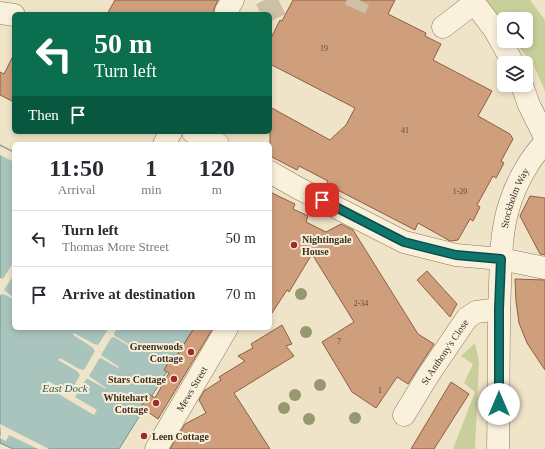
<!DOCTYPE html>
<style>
body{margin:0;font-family:Georgia,serif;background:#f7f7f7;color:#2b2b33;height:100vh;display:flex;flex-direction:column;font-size:15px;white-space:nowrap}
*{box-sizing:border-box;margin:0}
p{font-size:13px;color:#7c7c81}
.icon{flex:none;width:22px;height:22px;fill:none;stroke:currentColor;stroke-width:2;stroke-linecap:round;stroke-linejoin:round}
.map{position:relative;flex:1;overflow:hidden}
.panel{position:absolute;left:12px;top:142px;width:260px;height:188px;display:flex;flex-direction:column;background:#fff;border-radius:6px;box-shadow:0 2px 6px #0003}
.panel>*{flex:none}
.top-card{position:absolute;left:12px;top:12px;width:260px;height:122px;border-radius:6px;box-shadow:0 2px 6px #0003;background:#0b6e4f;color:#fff;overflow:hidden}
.fabs{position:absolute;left:497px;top:12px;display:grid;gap:8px}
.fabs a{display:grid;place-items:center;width:36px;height:36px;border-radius:6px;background:#fff;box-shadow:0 2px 6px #0003;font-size:20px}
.pin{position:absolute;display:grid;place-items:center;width:34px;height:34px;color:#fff;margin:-17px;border-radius:8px;box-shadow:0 2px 6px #0006}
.me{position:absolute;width:44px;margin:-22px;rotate:0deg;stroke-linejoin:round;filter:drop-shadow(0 0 3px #0008)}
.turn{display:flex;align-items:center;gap:14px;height:84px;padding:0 16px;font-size:18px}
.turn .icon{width:52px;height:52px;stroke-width:2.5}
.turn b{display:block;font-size:28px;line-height:34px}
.then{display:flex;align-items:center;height:38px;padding:0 16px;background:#0003;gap:8px;font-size:15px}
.eta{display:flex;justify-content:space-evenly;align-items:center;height:68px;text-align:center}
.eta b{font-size:24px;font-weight:800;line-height:28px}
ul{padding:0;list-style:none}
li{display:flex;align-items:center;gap:12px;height:56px;padding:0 16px;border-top:1px solid #e1e1e2}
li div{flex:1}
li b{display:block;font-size:15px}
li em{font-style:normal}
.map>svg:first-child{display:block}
</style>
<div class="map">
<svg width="545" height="449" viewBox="0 0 545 449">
<rect width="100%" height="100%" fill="#f0e4c8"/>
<!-- green -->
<path fill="#c9cf9b" d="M485,0H530L545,20V91L533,64L514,41H526V19H504V27Z
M475,343L479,362L475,449H453L475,392L464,383L473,364L461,356Z"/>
<!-- water -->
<path fill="#a9c4bc" stroke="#6f938a" d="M0,145L14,152V328H194L119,449H13L0,443Z"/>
<!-- pier -->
<path fill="#f0e4c8" d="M0,146L14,153V162L0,155Z
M14,261V274L4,290L14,298V300L6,295L1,294L0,296V278L3,279Z
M109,328H117L114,334L115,336L132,346L131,347L114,337L111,338L101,355L119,367L118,368L101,358L99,359L89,376L106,388V389L88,379H86L75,397L97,410L94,415L45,386L48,381L70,393L80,375L77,371L58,360L60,358L79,369L84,370L95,351L92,347L73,335L74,333L94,344L98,345Z
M0,424L49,449H38L9,435L6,441L0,438L1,434Z"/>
<!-- building -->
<path fill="#cf9f7d" stroke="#8d5f41" d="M115,0H218L214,9V14H107Z
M293,0H395L388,14L426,33L425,36L441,44L433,60L492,91L478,116L510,134L513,139L501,161L504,163L496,178L493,176L477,205L480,207L473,221L470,219L458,240L450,241L418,223L415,230L326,184L328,181L299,166L297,170L270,156V107L330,140L346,125L355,108L270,64V40L280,20L282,21Z
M14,54V102L0,95V72L4,74Z
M270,192L295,204L293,209L308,216L306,222L326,232L341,224L353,230L418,334L434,344L408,384L397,377L376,408L352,392L322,342L354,322L312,254L289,292L287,290L270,316Z
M530,196L545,198V255L540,254L520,216Z
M427,271L457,304L450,317L417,280Z
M515,279L545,280V370L527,343L519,323L516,301Z
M282,325L292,344L286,346L294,356L234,393L270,449H170L185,424L206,413L199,400L204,391L221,380L219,377L245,361L238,356L253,348L251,344Z
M194,328H213L158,419L141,407L149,394L155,398L169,373L164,370L173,355L176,357Z
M451,382L469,394L434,449H411Z"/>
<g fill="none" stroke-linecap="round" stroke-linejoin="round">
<!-- minor-tunnel -->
<path stroke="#ccc0a6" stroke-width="22" stroke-dasharray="22 11" stroke-linecap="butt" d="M355,9L359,0
M261,14L289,0"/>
<defs>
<g id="minor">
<path d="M472,0L494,29L513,63"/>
<path d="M0,13L14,15"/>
<path d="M229,14L226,11L233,0"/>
<path d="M443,27L474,3"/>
<path d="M522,85L529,105L545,137"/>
<path d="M193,132L218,144"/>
<path d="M164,144L171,132"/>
<path d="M270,172L298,188L404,242L456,255L501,259L545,268"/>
<path id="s1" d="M404,415L429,374L467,318L476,312L499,309"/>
<path id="s2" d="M156,449L227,328"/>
<path id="s3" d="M498,449C499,394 498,339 500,285C501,258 501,229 510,203C516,184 530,157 545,143"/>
</g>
</defs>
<!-- minor casing -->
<use href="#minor" stroke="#8d765c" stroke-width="23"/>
<!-- minor -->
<use href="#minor" stroke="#faf1dc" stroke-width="22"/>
</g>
<!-- trees -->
<g fill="#96986f">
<circle cx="301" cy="294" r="6"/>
<circle cx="306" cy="332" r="6"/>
<circle cx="320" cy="385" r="6"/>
<circle cx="295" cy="395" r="6"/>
<circle cx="284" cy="408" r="6"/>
<circle cx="355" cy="418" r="6"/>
<circle cx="309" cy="419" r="6"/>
</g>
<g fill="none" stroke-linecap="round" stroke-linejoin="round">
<defs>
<path id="route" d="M322,200L404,242L456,255L501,259L499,309V404"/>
</defs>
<!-- route casing -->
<use href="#route" stroke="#0a4d48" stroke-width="10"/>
<!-- route -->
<use href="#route" stroke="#0f766e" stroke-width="7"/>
</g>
<!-- markers -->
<g fill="#9e2a2b" stroke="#f7eed8" stroke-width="1.5">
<circle cx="294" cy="245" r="4"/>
<circle cx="191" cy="352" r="4"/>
<circle cx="174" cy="379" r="4"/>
<circle cx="156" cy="403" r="4"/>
<circle cx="144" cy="436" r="4"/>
</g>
<g text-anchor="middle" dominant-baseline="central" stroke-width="4" stroke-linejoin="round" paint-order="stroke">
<!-- number labels -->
<g font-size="8" fill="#624a37">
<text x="324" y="48">19</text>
<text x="405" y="130">41</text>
<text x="460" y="191">1-20</text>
<text x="361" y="303">2-34</text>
<text x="339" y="341">7</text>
<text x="380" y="390">1</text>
</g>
<!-- street labels -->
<g font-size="10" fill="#3d2e20" stroke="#f7eed8">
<text stroke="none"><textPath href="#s3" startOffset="253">Stockholm Way</textPath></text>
<text stroke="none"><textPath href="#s1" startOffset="75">St Anthony's Close</textPath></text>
<text stroke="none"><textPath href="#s2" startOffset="70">Mews Street</textPath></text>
</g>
<!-- poi labels -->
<g font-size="10" font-weight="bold" fill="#3d2e20" stroke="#f7eed8" text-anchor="end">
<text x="302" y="239" text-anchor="start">Nightingale<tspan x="302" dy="12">House</tspan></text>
<text x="183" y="346">Greenwoods<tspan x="183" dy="12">Cottage</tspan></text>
<text x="166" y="379">Stars Cottage</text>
<text x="148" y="397">Whitehart<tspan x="148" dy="12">Cottage</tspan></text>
<text x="152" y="436" text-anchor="start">Leen Cottage</text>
</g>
<!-- water labels -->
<g font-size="11" font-style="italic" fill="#2f5d5a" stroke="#f7eed8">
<text x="65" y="388">East Dock</text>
</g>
</g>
</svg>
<div class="fabs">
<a><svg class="icon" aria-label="search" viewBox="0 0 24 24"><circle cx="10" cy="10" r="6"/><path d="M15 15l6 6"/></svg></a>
<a><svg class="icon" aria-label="layers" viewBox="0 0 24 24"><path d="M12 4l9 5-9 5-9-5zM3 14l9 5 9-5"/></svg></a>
</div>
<div class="pin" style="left:322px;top:200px;background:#d93025"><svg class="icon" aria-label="arrive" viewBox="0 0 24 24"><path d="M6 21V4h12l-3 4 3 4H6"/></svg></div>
<svg class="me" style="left:499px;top:404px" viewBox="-20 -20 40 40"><circle r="19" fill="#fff"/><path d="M0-13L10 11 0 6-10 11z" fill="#0f766e"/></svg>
<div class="top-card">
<div class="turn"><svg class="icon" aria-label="left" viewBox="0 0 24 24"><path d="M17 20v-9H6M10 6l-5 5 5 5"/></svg><div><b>50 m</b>Turn left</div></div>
<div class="then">Then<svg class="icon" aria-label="arrive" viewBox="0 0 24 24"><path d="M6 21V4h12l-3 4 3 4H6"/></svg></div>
</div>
<section class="panel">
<div class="eta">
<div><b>11:50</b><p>Arrival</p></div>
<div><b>1</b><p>min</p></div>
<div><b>120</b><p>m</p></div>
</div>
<ul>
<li><svg class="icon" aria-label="left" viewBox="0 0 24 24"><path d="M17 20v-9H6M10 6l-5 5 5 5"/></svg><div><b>Turn left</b><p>Thomas More Street</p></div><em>50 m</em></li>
<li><svg class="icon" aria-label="arrive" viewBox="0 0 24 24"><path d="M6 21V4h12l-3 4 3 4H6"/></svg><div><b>Arrive at destination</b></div><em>70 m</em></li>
</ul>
</section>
</div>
